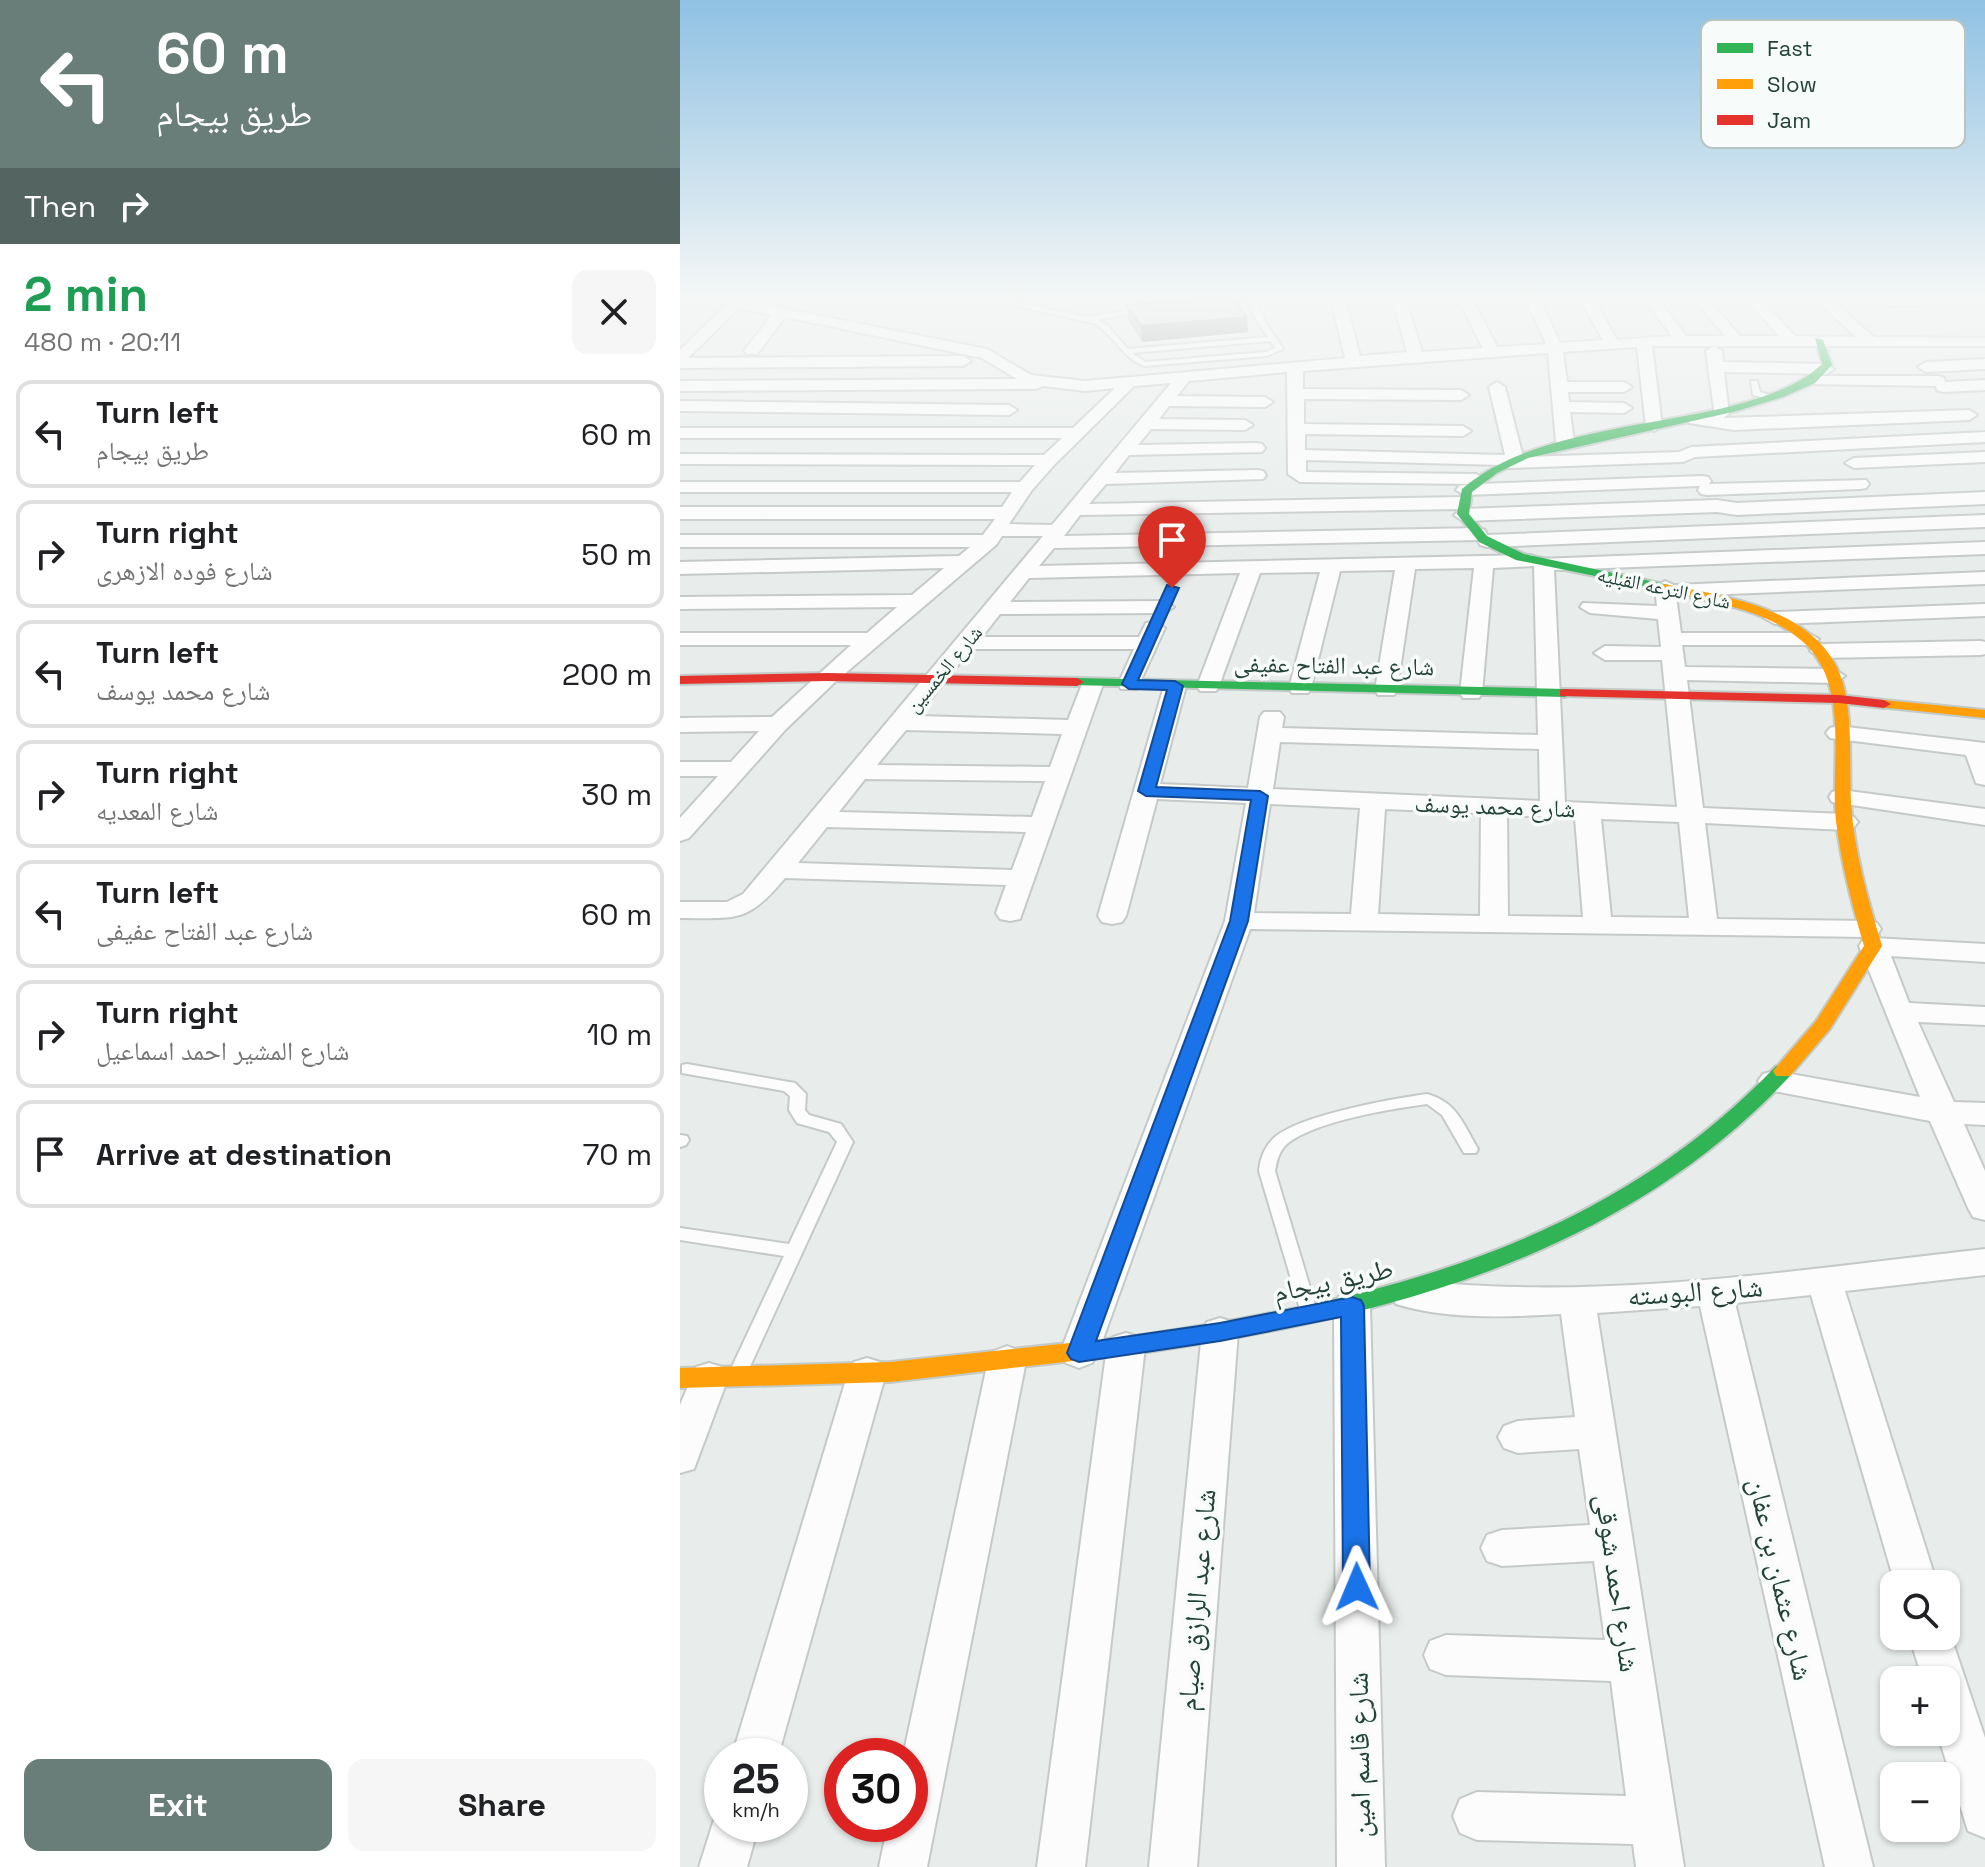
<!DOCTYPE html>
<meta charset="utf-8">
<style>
body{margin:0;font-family:"Space Grotesk","Noto Naskh Arabic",sans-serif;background:#f6f6f6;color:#202124;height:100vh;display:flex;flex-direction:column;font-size:30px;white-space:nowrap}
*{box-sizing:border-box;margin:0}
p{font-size:26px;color:#757577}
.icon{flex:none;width:44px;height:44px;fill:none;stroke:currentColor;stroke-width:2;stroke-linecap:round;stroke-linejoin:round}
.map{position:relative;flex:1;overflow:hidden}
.drawer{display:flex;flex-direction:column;background:#fff;width:680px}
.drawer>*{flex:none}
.guide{background:#697e78;color:#fff;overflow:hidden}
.buttons{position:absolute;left:1200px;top:1570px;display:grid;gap:16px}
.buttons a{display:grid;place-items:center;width:80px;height:80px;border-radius:16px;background:#fff;box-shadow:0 2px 6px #0004;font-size:40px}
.speed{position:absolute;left:24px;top:1738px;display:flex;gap:16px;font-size:40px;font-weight:700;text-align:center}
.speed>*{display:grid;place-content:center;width:104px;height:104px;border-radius:50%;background:#fff;box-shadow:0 2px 6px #0004;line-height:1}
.speed small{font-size:20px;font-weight:400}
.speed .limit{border:12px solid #d22;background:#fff;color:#111}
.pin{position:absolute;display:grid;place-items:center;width:68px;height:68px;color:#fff;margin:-82px -34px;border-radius:50% 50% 50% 0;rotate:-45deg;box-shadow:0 0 8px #0007}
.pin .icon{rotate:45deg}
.me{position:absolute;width:88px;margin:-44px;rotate:359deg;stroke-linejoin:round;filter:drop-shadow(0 0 6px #0008)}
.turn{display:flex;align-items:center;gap:28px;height:168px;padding:0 24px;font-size:36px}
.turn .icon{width:104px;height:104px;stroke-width:2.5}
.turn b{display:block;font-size:56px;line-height:68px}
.then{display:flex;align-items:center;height:76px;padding:0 24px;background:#0003;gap:16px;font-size:30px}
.round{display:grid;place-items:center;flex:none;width:84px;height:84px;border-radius:16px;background:#f6f6f6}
.overview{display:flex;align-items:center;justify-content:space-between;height:136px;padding:0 24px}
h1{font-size:48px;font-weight:800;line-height:60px;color:#1e9e55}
.primary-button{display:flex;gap:16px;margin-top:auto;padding:16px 24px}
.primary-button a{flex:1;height:92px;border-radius:16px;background:#697e78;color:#fff;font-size:32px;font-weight:800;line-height:92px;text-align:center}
.primary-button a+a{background:#f6f6f6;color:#202124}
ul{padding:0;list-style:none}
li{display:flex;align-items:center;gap:24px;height:108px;margin:0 16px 12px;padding:0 8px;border:4px solid #e0e0e0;border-radius:16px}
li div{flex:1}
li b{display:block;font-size:30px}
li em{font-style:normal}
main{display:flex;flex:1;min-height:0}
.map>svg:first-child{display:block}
</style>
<main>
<section class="drawer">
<div class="guide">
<div class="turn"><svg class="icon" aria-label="left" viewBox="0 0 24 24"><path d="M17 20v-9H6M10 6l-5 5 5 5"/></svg><div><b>60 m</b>طريق بيجام</div></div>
<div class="then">Then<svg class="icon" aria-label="right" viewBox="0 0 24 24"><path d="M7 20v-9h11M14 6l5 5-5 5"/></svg></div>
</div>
<div class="overview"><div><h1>2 min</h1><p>480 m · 20:11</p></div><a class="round"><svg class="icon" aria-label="close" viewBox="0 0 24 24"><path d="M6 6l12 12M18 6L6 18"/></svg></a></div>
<ul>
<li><svg class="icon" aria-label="left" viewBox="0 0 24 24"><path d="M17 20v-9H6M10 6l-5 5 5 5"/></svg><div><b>Turn left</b><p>طريق بيجام</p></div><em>60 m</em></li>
<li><svg class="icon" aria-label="right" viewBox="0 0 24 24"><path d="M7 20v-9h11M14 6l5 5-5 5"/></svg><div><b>Turn right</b><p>شارع فوده الازهرى</p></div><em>50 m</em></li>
<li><svg class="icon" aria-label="left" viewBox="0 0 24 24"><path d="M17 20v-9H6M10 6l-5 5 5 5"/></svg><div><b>Turn left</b><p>شارع محمد يوسف</p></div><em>200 m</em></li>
<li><svg class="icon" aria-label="right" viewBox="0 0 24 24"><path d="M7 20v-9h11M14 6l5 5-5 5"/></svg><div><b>Turn right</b><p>شارع المعديه</p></div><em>30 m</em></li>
<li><svg class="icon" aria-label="left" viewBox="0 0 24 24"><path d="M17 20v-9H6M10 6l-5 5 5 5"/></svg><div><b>Turn left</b><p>شارع عبد الفتاح عفيفى</p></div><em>60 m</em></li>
<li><svg class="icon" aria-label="right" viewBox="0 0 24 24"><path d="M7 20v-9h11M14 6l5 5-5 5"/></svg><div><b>Turn right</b><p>شارع المشير احمد اسماعيل</p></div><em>10 m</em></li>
<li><svg class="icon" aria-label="arrive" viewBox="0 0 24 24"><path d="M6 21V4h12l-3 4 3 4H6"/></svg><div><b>Arrive at destination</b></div><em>70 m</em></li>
</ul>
<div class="primary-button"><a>Exit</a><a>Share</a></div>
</section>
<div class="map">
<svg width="1305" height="1867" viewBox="0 0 1305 1867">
<rect width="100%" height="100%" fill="#e8edeb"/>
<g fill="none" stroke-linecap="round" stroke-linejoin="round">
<defs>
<path id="lane" d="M306,299H318L406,317L468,307L465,311L417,320L427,325L448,349L588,337L573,315L569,301L538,304L534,302L551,299H575L581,315L603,349L587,356L464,366C443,358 434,336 416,324ZM590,341L595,348L586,352L465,362L452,353Z
M1071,381H1077L1080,392L1093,396V400L1073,395Z
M7,1064L115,1083L126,1094L125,1110L129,1115L161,1124L173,1142L67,1373L65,1378L58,1380L51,1378L49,1373L104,1256L0,1240V1228L109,1244L157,1142L149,1132L117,1123L109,1110L110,1096L104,1091L2,1073V1065Z
M747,1094C777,1102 783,1124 798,1149L796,1153H784L762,1115L747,1104C710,1109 637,1121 608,1143C599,1151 597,1160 595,1171L638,1314L635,1319L629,1321L623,1319L579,1171C580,1158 585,1146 595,1137C621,1115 711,1099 747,1094Z
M0,1135L7,1136L9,1140L6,1145L0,1147Z"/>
<path id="street" d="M29,299H56L307,349L351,375L405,381L665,358L651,299H665L680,356L727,352L712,299H726L742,352L803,348L778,299H792L817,347L866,344L846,299H860L880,343L923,340L900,299H914L937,340L992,336L964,299H978L1006,336H1045L1014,299H1028L1060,336H1099L1066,299H1080L1115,336L1176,337L1135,299H1150L1194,337L1305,338V346H972L982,426L974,431L966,426L957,347L883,352L887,382H944L952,387L944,392H888L889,402L944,403L952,408L944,413L890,412L894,442L885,447L876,442L868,353L623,371V389L781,390L789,395L781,400L624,399V424L783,426L791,431L783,436L625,434V450L825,455L809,387L817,382L825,387L843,457L999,452L1011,447L1305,432V442L1015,457L1003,462L829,468L822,465L626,460V472L796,474L805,479L797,484L1022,476L1028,477L1031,481L1029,484L1186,480L1189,484L1186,488L1180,489L1027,495L1021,494L1018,490L1020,486L785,495L776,490L779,486L791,484L620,482L608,474L607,372L509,381L497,396L585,397L593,402L585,407L489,406L479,419L565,420L573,425L565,430L471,429L458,445L576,443L582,444L585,448L582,452L449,455L435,473L577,470L583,471L586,475L583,479L426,484L409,504L781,497L790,503L781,509L400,515L384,536L798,528L805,530L807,535L1305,515V527L807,547L800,545L798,540L374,548L359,566L851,555L860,559L1305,542V554L874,570L885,802L997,807L982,660H925L914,653L925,646L981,647L978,619L910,613L900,607L903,603L977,606L975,587L985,581L994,585L1305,572V584L996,596L1001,633H1128L1139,639L1128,645H1002L1005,667L1154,669L1165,676L1154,683L1007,680L1023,808L1165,814L1174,817L1178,822L1174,827L1165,830L1025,823L1037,919L1187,921L1197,923L1201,929L1197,935L1187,937L570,929L418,1353L412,1363L399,1368L386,1363L380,1353L545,921L566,803L477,799L446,916L442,922L432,924L422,922L418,916L484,686L487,681H503L506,686L480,784L568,788L580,717L584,712H600L604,717L602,728L858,735L854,566L813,568L802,693L799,698H783L780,693L794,568L735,569L717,690L714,695H698L695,690L715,570L660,571L631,688L628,693H612L609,688L640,572L580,573L539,686L536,691H520L517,686L560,573L349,578L330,602L484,601L494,607L484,613L320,614L302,637H459L466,623L474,622L485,628L457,689H441L438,684L454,649H291L237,716L388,720L404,679H420L423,684L340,919L330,921L320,919L316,913L326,885L105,878C67,924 56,918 0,918V902H47L63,894L363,536H322L316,545L155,682L106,729L9,838L0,841V818L38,776H0V762H51L79,731L0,732V718L92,717L171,645H0V633H187L217,607L0,609V597L232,595L264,568L0,574V562L279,556L290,547H0V535H303L315,519H0V507H322L332,492H0V482H340L355,465L0,464V454L364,455L382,438H0V428H393L435,388L405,391L363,386L356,389L0,391V381L337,379L302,358L105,317L77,354H67L64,351L92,315L59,308L8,358L283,356L291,361L283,366L0,368V350L46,305ZM491,383L372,525L329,524L352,490L375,464L454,386ZM226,730L382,734L370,767L197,765ZM600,742L859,749L860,801L593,789ZM185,779L365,781L352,817L159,812ZM590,804L680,808L671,914L574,913ZM705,809L801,813L800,916L698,914ZM827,815L895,818L903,917L828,916ZM921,819L999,822L1009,918L931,917ZM147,827L346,832L332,870L118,863Z
M1205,299H1303L1296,303L1209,306L1202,302Z
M1034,346L1042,351L1043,362L1146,364L1154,369L1146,374L1044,372L1049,414L1043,418L1289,410L1297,415L1289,420L1054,430L1009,423L1007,419L1015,414L1035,417L1026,351Z
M1305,359V369L1246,372L1238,367L1246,362Z
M1133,376H1258L1264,378L1265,382L1305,380V390L1263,392L1257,390L1256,386L1127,384V378Z
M0,401L329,405L337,410L329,415L0,411Z
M1305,452V462L1174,468L1165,463L1174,458Z
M1305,492V504L1057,515L1037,512L783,521L774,515L783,509L1037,500L1057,503Z
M1305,604V616L1095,624L1084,618L1095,612Z
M1301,641L1305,642V654L1301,655L1141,658L1130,651L1141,644Z
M1158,726L1305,743V785L1296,783L1286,755L1150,738L1146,733L1150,728Z
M1161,790L1305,809V825L1152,802L1149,797L1152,792Z
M1193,938L1305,944V962L1211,956L1229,1003L1305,1007V1025L1238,1022L1274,1102L1305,1103V1125L1284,1124L1305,1171V1220L1293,1217L1288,1208L1250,1121L1094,1091L1083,1088L1078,1081L1083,1074L1094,1071L1240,1097L1179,946L1183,940Z
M1305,1249V1275L1165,1291L1257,1584H1215L1131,1295L1055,1303L1193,1867H1145L1020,1306L917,1313L1004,1867H956L953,1844L797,1840L780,1833L773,1816L780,1799L797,1792L946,1796L931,1681L766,1675L750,1669L744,1655L750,1641L766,1635L925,1640L914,1561L822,1566L807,1561L801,1548L807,1535L822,1530L910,1525L899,1449L838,1453L824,1448L818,1437L824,1426L838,1421L895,1417L881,1314C828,1317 768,1320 716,1304L711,1294L716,1284L729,1280C919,1302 1115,1270 1305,1249Z
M672,1292L685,1296L690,1306L705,1867H657L654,1306L659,1296Z
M540,1318L553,1322L558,1332L517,1867H469L522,1332L527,1322Z
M446,1333L459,1337L465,1347L405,1867H357L427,1347L433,1337Z
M327,1346L340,1351L346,1361L247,1867H199L208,1824H230V1756H223L308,1361L314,1351Z
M187,1358L200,1362L206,1373L98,1756H52L168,1373L174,1362Z
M29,1363L42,1367L48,1378L14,1469L0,1473V1405L16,1367Z
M1266,1622L1305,1738V1838L1288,1831L1257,1732H1266V1680H1243L1229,1636H1266Z
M42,1806V1824H79L67,1867H19L38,1807Z"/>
<path id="fast" d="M1135,338L1143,340L1152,365L1135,383L1103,397L1057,411L848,458L817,473L792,492L789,514L807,536L844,554L989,585V591L836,560L799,542L777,514L782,489C853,428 978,428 1066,402C1094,393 1120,385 1142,364Z
M397,678L885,689L892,693L885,697L392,685V679Z
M1103,1065L1110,1066L1113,1071L1110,1076C938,1261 696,1319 455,1354L447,1352L443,1345L447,1338L455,1336C693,1301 923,1248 1096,1066Z"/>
<path id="slow" d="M984,584C1050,597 1145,610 1164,687C1173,725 1169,765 1171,803C1174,851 1188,900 1202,946L1150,1029L1110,1076H1096L1093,1071L1136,1021L1184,946C1172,905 1161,863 1156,821C1150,764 1171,683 1122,641C1083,607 1028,602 979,591L977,588Z
M1204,700L1305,710V718L1199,707V701Z
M455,1336L463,1338L467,1345L463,1352L455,1354L210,1382L0,1388V1368L210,1362Z"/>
<path id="jam" d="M147,673L397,678L404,682L397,686L147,681L0,684V676Z
M885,689L1159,695L1204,700L1211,704L1204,708L1159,703L880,696V690Z"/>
</defs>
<!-- lane casing -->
<use href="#lane" stroke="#c5cac8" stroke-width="4"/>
<!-- street casing -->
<use href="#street" stroke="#c5cac8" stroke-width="4"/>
<!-- fast casing -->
<use href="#fast" stroke="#c3cbc8" stroke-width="4"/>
<!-- slow casing -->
<use href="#slow" stroke="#c3cbc8" stroke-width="4"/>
<!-- jam casing -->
<use href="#jam" stroke="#c3cbc8" stroke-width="4"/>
<!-- lane -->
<use href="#lane" fill="#fcfcfc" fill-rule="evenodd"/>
<!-- street -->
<use href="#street" fill="#fcfcfc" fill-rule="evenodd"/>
<!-- fast -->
<use href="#fast" fill="#30b455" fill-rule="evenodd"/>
<!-- slow -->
<use href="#slow" fill="#ff9f0a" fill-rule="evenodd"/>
<!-- jam -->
<use href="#jam" fill="#e5322d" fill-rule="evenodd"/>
</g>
<!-- wall -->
<path fill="#b2b6b5" d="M447,305L567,317L568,332L462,342L448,320Z"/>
<!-- shaded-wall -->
<path fill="#919493" d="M567,317L568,332L462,342L461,326Z"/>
<!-- building -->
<path fill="#cfd4d2" stroke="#919493" stroke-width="2" d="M520,299H552L567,317L461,326L447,305Z"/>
<!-- sky -->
<linearGradient id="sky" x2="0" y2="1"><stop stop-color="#8fc1e3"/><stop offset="0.53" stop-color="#f5f7f6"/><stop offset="1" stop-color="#f5f7f6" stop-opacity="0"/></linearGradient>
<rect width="1305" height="560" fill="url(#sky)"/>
<!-- route -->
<path fill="#1a73e8" stroke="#114b97" stroke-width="2" d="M487,585L499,588L458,680L495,681L503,686L476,787L580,791L588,796L568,921L416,1341L540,1323L672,1297L681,1300L684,1306L690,1587L686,1595L677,1599L667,1595L663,1587L661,1317L540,1341L399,1362L391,1359L387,1353L550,921L571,800L466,796L458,791L487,690L449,689L442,684Z"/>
<g text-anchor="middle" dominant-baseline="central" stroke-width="7" stroke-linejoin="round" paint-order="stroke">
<!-- far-street labels -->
<g font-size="20" fill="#24423a" stroke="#f7fbf9">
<text transform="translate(984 588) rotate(12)">شارع الترعه القبليه</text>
<text transform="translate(264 669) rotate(-50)">شارع الخمسين</text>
</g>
<!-- street labels -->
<g font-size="24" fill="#24423a" stroke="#f7fbf9">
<text transform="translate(654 665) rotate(1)">شارع عبد الفتاح عفيفى</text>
<text transform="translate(815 806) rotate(2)">شارع محمد يوسف</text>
</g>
<!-- near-street labels -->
<g font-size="28" fill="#24423a" stroke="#f7fbf9">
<text transform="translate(653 1280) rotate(-12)">طريق بيجام</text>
<text transform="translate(1015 1291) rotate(-4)">شارع البوسته</text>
<text transform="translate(1101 1579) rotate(77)">شارع عثمان بن عفان</text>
<text transform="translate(938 1583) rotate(82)">شارع احمد شوقى</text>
<text transform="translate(516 1600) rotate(-85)">شارع عبد الرازق صيام</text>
<text transform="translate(679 1755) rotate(-91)">شارع قاسم امين</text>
</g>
</g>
<!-- legend -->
<rect x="1021" y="20" width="264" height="128" rx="12" fill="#f7fbf9" stroke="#b8c4c0" stroke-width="2"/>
<rect x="1037" y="43" width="36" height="10" fill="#30b455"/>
<rect x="1037" y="79" width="36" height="10" fill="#ff9f0a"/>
<rect x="1037" y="115" width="36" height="10" fill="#e5322d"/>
<g font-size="22" fill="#24423a">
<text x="1087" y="56">Fast</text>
<text x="1087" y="92">Slow</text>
<text x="1087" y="128">Jam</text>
</g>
</svg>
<div class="buttons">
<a><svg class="icon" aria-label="search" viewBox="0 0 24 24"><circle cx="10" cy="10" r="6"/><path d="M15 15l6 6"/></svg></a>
<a>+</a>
<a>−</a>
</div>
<div class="speed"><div>25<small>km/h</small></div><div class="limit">30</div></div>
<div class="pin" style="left:492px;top:588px;background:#d93025"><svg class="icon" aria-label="arrive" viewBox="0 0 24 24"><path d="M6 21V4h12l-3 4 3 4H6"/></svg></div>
<svg class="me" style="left:677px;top:1587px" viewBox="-20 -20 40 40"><path d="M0-17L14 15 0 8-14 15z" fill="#1a73e8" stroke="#fff" stroke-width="4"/></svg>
</div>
</main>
